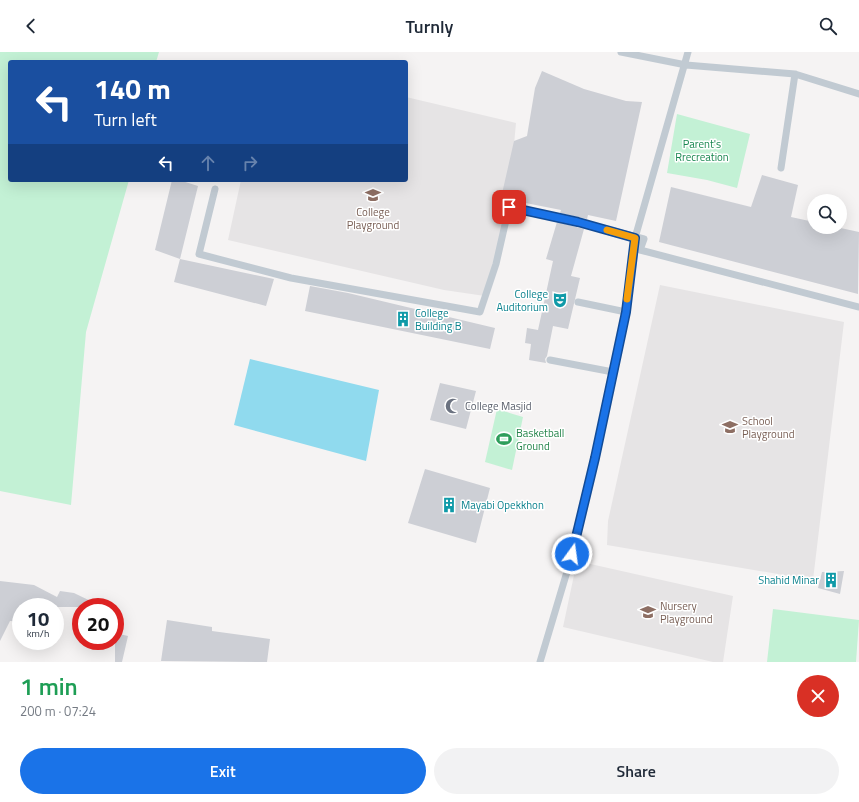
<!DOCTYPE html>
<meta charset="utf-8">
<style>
body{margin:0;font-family:"Titillium Web",sans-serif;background:#f2f2f3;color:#1f2937;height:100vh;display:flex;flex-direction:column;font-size:15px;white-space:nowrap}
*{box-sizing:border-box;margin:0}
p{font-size:13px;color:#747a83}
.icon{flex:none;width:22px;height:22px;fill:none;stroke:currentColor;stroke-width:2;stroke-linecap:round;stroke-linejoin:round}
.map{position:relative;height:610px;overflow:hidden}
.panel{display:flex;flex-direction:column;background:#fff;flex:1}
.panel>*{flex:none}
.top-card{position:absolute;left:8px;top:8px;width:400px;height:122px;border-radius:4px;box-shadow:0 4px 16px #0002;background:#1a4fa0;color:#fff;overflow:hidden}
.controls{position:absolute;left:807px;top:142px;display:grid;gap:8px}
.controls a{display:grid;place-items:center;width:40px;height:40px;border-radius:50%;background:#fff;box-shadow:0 4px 16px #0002;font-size:20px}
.speed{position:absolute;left:12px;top:546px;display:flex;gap:8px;font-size:20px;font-weight:700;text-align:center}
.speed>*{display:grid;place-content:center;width:52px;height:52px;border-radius:50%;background:#fff;box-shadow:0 4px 16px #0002;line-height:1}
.speed small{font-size:10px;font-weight:400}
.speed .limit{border:6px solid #d22;background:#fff;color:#111}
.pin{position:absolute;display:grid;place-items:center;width:34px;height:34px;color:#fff;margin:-17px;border-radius:8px;box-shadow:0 2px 6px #0006}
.me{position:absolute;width:44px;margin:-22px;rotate:14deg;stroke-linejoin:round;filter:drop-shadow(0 0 3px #0008)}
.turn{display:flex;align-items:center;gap:14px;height:84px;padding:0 20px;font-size:18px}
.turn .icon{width:52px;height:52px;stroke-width:2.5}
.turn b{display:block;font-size:28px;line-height:34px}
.lanes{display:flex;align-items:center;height:38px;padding:0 20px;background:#0003;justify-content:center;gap:20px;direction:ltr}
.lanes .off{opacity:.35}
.round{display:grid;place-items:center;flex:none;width:42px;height:42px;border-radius:21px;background:#f2f2f3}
.overview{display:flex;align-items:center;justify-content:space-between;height:68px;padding:0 20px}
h1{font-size:24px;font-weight:600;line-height:30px;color:#1e9e55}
.action{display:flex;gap:8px;margin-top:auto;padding:8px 20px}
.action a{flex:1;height:46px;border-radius:24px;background:#1a73e8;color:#fff;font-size:16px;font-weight:600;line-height:46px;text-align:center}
.action a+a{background:#f2f2f3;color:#1f2937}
header{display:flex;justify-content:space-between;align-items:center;height:52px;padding:0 20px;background:#fff;font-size:18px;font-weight:600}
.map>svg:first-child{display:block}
</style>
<header><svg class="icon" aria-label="back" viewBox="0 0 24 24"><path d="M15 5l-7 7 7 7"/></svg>Turnly<svg class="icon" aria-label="search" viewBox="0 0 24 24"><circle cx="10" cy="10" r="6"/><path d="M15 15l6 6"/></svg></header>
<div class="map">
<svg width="859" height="610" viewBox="0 0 859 610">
<rect width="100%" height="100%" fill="#f5f3f3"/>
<!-- education -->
<path fill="#e6e4e5" d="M406,45L516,71L508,158L485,244L444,238L228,188L241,128H406Z
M660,233L844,270L813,528L607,493L608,469Z
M577,509L733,544L723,610H713L563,575Z"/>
<!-- green -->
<path fill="#c3f1d5" d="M0,0H159L156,10H10V128H129L86,280L71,453L0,439Z
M677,62L750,82L737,136L707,128L667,121Z
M497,357L523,365L512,418L485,410Z
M773,557L859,568L856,610H767Z"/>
<!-- water -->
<path fill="#90daee" d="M250,307L379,338L366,409L234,373Z"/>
<!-- building -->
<path fill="#cdcfd5" d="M542,19L584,37L626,49L642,50L616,169L588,163L587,167L560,161L561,158L501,146L514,89L527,84L535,36Z
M762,123L798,133L791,165L814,170V175H836L859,180L858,242L659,190L671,135L751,155Z
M172,128H179L198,134L180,207L155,198Z
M557,170L584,177L571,224L580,226L568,277L553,274L547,304L545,307L546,311L529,308L531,292L525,291L527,276L538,278L553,209L546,207Z
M180,207L274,227L266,254L174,230Z
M310,234L348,241L495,276L490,297L305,259Z
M440,331L476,339L466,377L430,368Z
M425,417L490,436L476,491L408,471Z
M844,519L840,542L818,536L822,520Z
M0,529L34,533L57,545L60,539L74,541L103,555H21V570L10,569L0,589Z
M167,568L212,575V579L270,587L267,610L161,609Z
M115,581L128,584L122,610H115Z"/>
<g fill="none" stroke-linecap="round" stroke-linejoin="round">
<!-- service -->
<path stroke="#c1cad2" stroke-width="7" d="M621,0L686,13L795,22L859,42
M781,116L795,22
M215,137L199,202L291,226L480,260L496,212L509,155L579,170L644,187L640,198L859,255
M578,250L626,260
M550,308L613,320
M540,610L572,503L595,406L626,260L635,186L688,0"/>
</g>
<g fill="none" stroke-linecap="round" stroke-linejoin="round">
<defs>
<path id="route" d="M509,155L578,170L635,186L626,260L595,406L572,502"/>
</defs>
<!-- route casing -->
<use href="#route" stroke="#114b97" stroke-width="10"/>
<!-- route -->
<use href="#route" stroke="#1a73e8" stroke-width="7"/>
<!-- slow -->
<path stroke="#f59e0b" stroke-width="7" d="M607,178L635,186L627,247"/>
</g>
<!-- icons -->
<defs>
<symbol id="school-bare" viewBox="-9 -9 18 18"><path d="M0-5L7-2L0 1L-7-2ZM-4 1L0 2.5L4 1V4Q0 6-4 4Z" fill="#8d6e63" stroke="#fff" stroke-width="2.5" paint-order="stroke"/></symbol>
<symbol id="theatre-bare" viewBox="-9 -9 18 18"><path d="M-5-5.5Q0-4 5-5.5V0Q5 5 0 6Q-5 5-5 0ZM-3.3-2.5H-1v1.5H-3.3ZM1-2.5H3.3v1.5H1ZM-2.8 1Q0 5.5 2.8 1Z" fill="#0f9aa8" stroke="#fff" stroke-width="2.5" paint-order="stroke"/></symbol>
<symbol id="building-bare" viewBox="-9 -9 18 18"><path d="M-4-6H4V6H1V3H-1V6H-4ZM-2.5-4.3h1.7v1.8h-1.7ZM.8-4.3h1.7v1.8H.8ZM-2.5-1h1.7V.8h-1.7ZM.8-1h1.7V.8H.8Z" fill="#0f9aa8" stroke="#fff" stroke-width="2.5" paint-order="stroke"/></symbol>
<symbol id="mosque-bare" viewBox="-9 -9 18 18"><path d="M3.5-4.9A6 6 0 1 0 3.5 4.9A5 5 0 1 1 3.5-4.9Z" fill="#6b7280" stroke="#fff" stroke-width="2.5" paint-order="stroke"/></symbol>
<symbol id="stadium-bare" viewBox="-9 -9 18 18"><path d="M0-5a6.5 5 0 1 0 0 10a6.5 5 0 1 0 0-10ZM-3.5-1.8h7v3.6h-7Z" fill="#2e9e5b" stroke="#fff" stroke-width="2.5" paint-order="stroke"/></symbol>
</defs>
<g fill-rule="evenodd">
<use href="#school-bare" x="362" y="132" width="22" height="22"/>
<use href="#theatre-bare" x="549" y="237" width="22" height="22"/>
<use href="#building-bare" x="392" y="256" width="22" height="22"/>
<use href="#mosque-bare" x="442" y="343" width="22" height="22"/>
<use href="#school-bare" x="719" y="364" width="22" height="22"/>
<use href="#stadium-bare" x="493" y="376" width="22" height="22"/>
<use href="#building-bare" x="438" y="442" width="22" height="22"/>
<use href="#building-bare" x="820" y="517" width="22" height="22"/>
<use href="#school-bare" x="637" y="549" width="22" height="22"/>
</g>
<g text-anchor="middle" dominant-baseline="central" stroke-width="3" stroke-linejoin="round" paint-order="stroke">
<!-- park labels -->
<g font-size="11" fill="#17864f" stroke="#fff">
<text x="702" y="92">Parent's<tspan x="702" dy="13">Rrecreation</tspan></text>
</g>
<!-- education labels -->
<g font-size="11" fill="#785e54" stroke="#fff" text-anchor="start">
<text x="373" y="160" text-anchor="middle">College<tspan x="373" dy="13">Playground</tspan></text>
<text x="742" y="369">School<tspan x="742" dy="13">Playground</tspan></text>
<text x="660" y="554">Nursery<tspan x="660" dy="13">Playground</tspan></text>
</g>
<!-- culture labels -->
<g font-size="11" fill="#0d838f" stroke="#fff" text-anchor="end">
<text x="548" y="242">College<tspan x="548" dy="13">Auditorium</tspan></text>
<text x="415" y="261" text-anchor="start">College<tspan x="415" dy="13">Building B</tspan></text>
<text x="461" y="453" text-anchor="start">Mayabi Opekkhon</text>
<text x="819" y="528">Shahid Minar</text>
</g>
<!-- worship labels -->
<g font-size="11" fill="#5b616d" stroke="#fff" text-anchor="start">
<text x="465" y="354">College Masjid</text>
</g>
<!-- leisure labels -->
<g font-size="11" fill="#27864d" stroke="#fff" text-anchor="start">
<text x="516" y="381">Basketball<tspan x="516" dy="13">Ground</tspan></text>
</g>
</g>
</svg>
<div class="controls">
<a><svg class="icon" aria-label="search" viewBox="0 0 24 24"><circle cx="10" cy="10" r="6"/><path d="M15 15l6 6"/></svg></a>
</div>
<div class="speed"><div>10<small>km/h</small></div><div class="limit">20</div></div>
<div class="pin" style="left:509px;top:155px;background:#d93025"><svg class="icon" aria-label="arrive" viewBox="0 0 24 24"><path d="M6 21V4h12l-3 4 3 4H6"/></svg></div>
<svg class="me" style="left:572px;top:502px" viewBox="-20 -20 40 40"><circle r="17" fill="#1a73e8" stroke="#fff" stroke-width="3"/><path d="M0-11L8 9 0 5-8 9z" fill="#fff"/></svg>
<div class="top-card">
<div class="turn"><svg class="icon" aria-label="left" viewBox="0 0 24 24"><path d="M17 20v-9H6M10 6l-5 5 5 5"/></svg><div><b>140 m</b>Turn left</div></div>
<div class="lanes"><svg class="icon" aria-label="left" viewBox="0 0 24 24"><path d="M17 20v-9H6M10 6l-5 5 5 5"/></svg><svg class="icon off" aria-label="ahead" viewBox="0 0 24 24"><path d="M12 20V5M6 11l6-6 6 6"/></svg><svg class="icon off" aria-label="right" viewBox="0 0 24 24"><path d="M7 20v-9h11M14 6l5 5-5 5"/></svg></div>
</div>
</div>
<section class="panel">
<div class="overview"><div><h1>1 min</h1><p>200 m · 07:24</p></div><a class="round" style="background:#d93025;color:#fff"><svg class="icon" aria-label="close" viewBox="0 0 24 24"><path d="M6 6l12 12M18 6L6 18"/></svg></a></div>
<div class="action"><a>Exit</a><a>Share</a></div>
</section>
